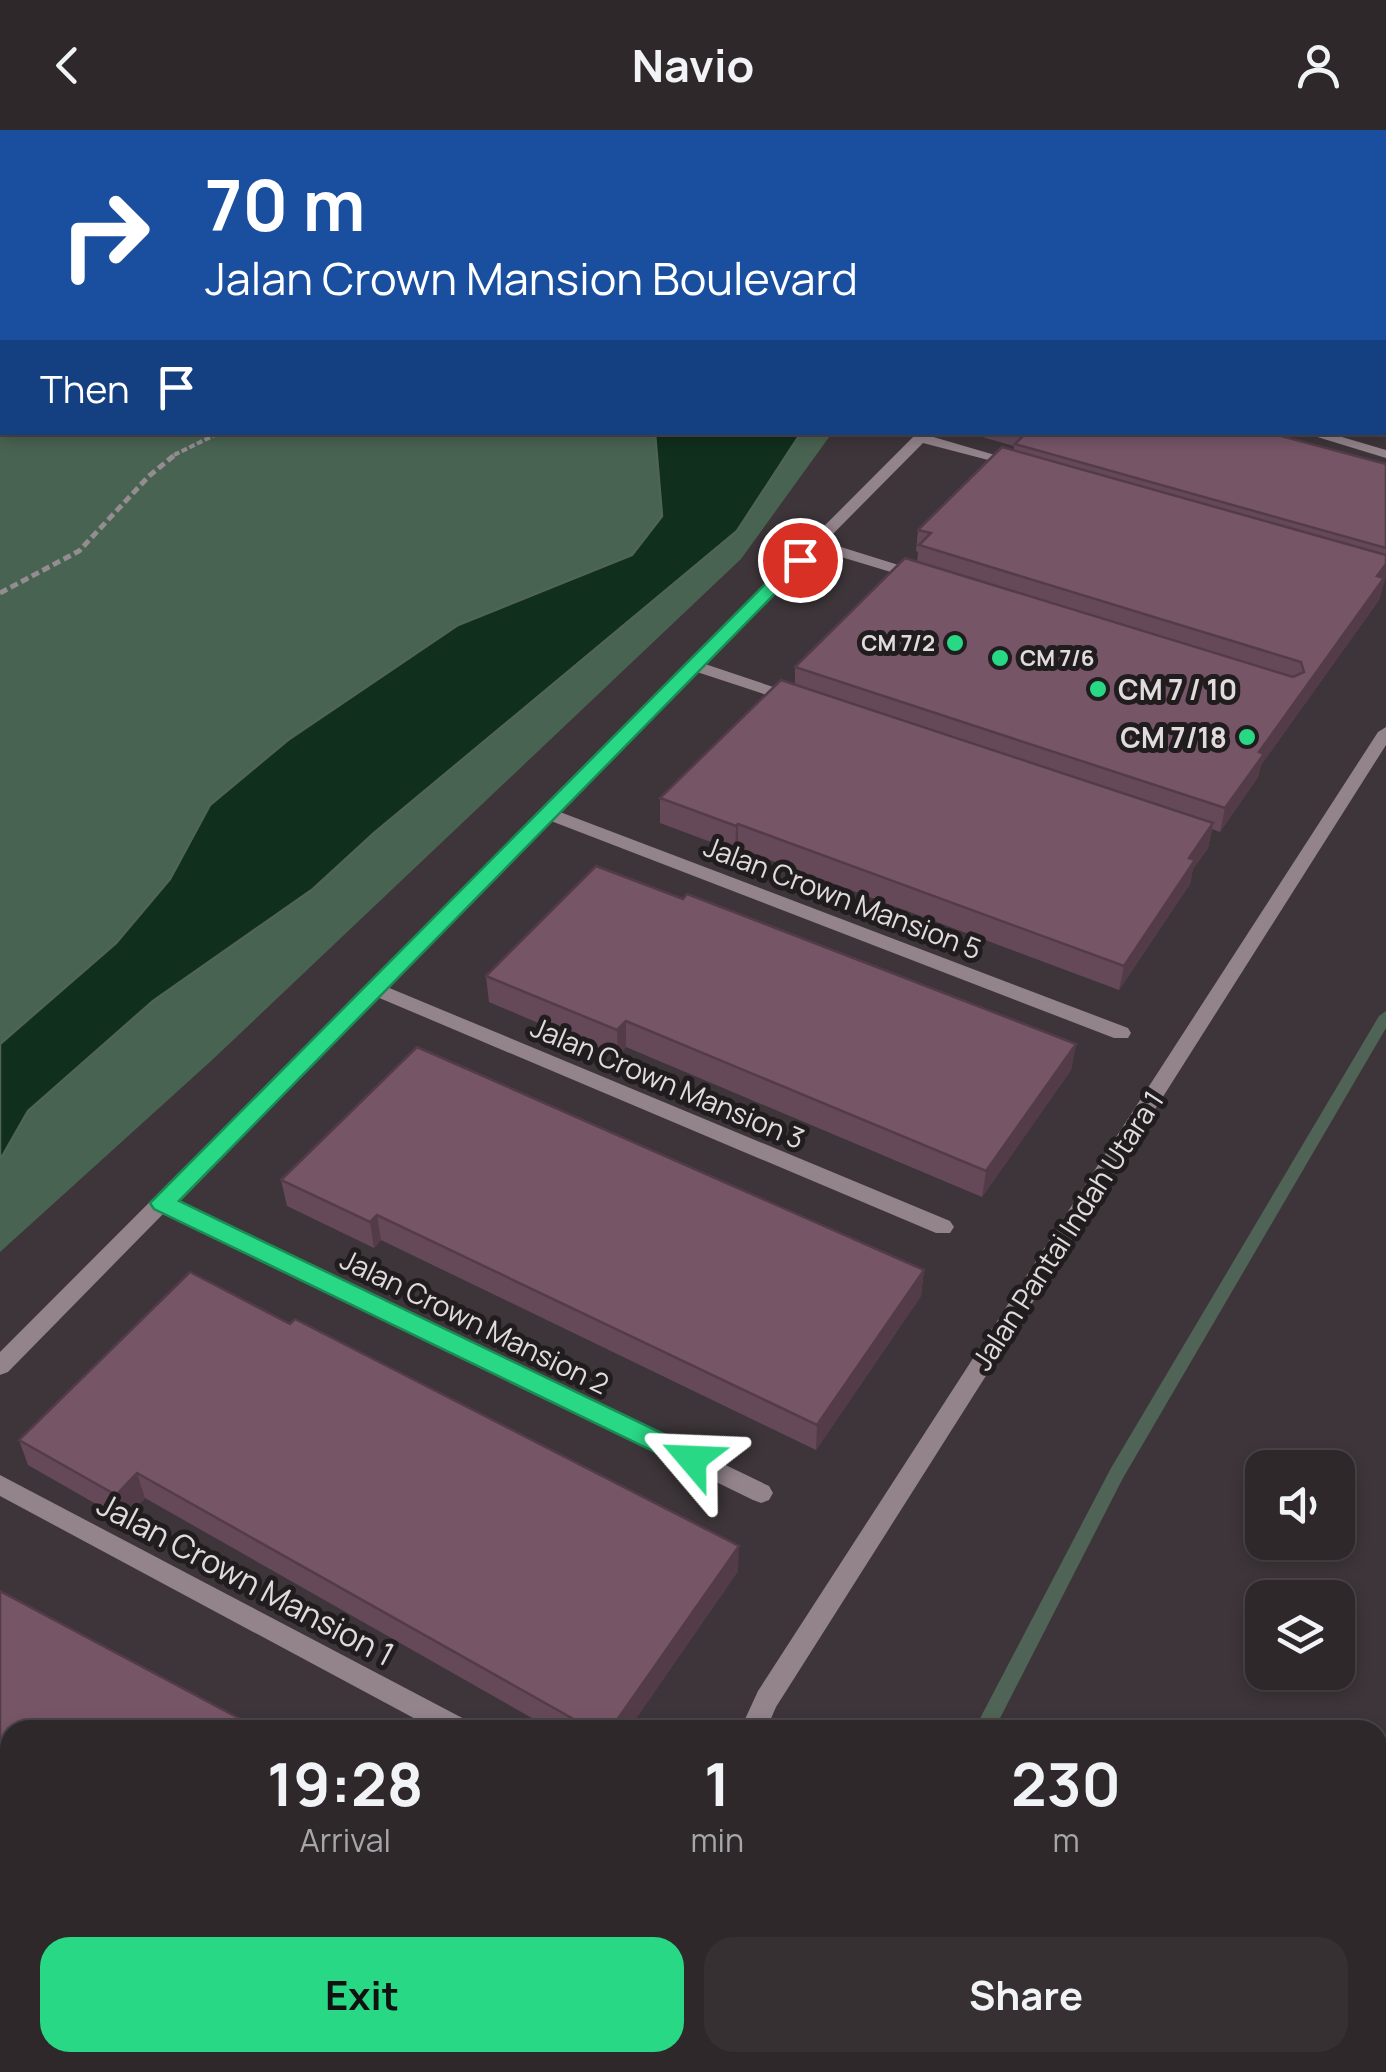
<!DOCTYPE html>
<style>
body{margin:0;font-family:Manrope,sans-serif;background:#363033;color:#f1f3f6;height:100vh;display:flex;flex-direction:column;font-size:38px;white-space:nowrap}
*{box-sizing:border-box;margin:0}
p{font-size:32px;color:#a7a6a9}
.icon{flex:none;width:55px;height:55px;fill:none;stroke:currentColor;stroke-width:2;stroke-linecap:round;stroke-linejoin:round}
.map{position:relative;flex:1;overflow:hidden}
.details{position:absolute;left:0px;top:1590px;width:1388px;height:352px;display:flex;flex-direction:column;background:#2e282b;border-radius:30px 30px 0 0;box-shadow:0 5px 15px #0003,0 0 0 2px #494447}
.details>*{flex:none}
.hud{position:absolute;left:0px;top:0px;width:1388px;height:305px;box-shadow:0 5px 15px #0003,0 0 0 2px #494447;background:#1a4fa0;color:#fff;overflow:hidden}
.controls{position:absolute;left:1245px;top:1320px;display:grid;gap:20px}
.controls a{display:grid;place-items:center;width:110px;height:110px;border-radius:20px;background:#2e282b;box-shadow:0 5px 15px #0003,0 0 0 2px #494447;font-size:50px}
.pin{position:absolute;display:grid;place-items:center;width:85px;height:85px;color:#fff;margin:-42px;border:5px solid #fff;border-radius:50%;box-shadow:0 2px 10px #0007}
.me{position:absolute;width:110px;margin:-55px;rotate:296deg;stroke-linejoin:round;filter:drop-shadow(0 0 8px #0008)}
.turn{display:flex;align-items:center;gap:35px;height:210px;padding:0 40px;font-size:45px}
.turn .icon{width:130px;height:130px;stroke-width:2.5}
.turn b{display:block;font-size:70px;line-height:85px}
.then{display:flex;align-items:center;height:95px;padding:0 40px;background:#0003;gap:20px;font-size:38px}
.eta{display:flex;justify-content:space-evenly;align-items:center;height:170px;text-align:center}
.eta b{font-size:60px;font-weight:700;line-height:70px}
.cta{display:flex;gap:20px;margin-top:auto;padding:20px 40px}
.cta a{flex:1;height:115px;border-radius:30px;background:#29d885;color:#111;font-size:40px;font-weight:700;line-height:115px;text-align:center}
.cta a+a{background:#363033;color:#f1f3f6}
header{display:flex;justify-content:space-between;align-items:center;height:130px;padding:0 40px;background:#2e282b;font-size:45px;font-weight:700}
.map>svg:first-child{display:block}
</style>
<header><svg class="icon" aria-label="back" viewBox="0 0 24 24"><path d="M15 5l-7 7 7 7"/></svg>Navio<svg class="icon" aria-label="person" viewBox="0 0 24 24"><circle cx="12" cy="8" r="4"/><path d="M4 21q1-7 8-7t8 7"/></svg></header>
<div class="map">
<svg width="1386" height="1942" viewBox="0 0 1386 1942">
<rect width="100%" height="100%" fill="#3d3539"/>
<!-- green -->
<path fill="#496352" d="M0,0H1072L2,2V302L832,303L741,429L211,931L0,1122Z"/>
<!-- water -->
<path fill="#102f1d" stroke="#4f6357" stroke-width="2.5" d="M655,303H801L737,401L374,703L313,759L153,871L28,981L0,1030V914L116,813L170,749L210,675L288,610L458,495L632,425L662,386Z"/>
<g fill="none" stroke-linecap="round" stroke-linejoin="round">
<!-- stream -->
<path fill="#4f6357" fill-rule="evenodd" d="M1386,881V898L1123,1348L994,1600H974L1111,1338L1379,886Z
M936,1932H958L961,1942H939Z"/>
<!-- path-far1 -->
<path stroke="#938c90" stroke-width="4" stroke-dasharray="6 2.5" stroke-linecap="butt" d="M604,2L608,0
M174,325L221,302"/>
<!-- path -->
<path stroke="#938c90" stroke-width="5" stroke-dasharray="8 4" stroke-linecap="butt" d="M0,463L79,421L149,346L177,323"/>
<!-- minor -->
<path fill="#93838b" fill-rule="evenodd" d="M1258,0H1279L1280,2H1260Z
M1385,29H1386V35H1385Z
M918,302H933L930,306L1026,334L1019,338L923,313L825,412L924,443V449H914L818,420L705,534L800,566V572H788L697,542L560,682L1128,898L1131,903L1128,908H1114L551,691L387,857L950,1091L954,1097L950,1103H936L377,867L177,1071L769,1356L773,1363L769,1370L761,1373L753,1370L164,1083L8,1242L0,1245V1222Z
M1301,302H1325L1386,320V328Z
M1386,597V615L776,1577L766,1600H740L758,1561L1378,602Z
M0,1345L470,1592L474,1600H436L0,1366Z
M725,1932H754L756,1942H726Z"/>
<!-- secondary -->
<path fill="#c6adba" fill-rule="evenodd" d="M1386,1614V1657L1378,1660V1617Z
M1251,1932H1280L1278,1942H1248Z"/>
</g>
<!-- wall -->
<path fill="#654959" d="M982,302H1266L1386,334V446L1379,470L1261,635L1258,647L1220,702L1212,699L1208,718L1193,739L1190,754L1119,860L738,718L735,721L660,693V668L795,554V537L917,432L918,422L916,421L918,400L1014,321V316L982,307Z
M683,769L1076,914L1071,940L982,1067L626,917L618,927L489,872L486,846Z
M281,1050L924,1140L921,1166L816,1320L381,1110L374,1118L287,1076Z
M19,1310L738,1441L628,1600H553L145,1368L124,1390L28,1335Z
M0,1461L10,1600V1719L0,1714Z
M396,1932H500L494,1942H414Z"/>
<!-- shaded-wall -->
<path fill="#533c48" d="M1386,434V446L1379,470L1261,635L1258,647L1220,702L1225,678L1259,622Z
M1213,693L1208,718L1193,739L1190,754L1119,860L1124,836L1189,728Z
M738,694V718L735,721L736,696Z
M626,891V917L618,927L617,900Z
M1076,914L1071,940L982,1067L986,1041Z
M377,1085L381,1110L374,1118L370,1092Z
M924,1140L921,1166L816,1320L817,1295Z
M137,1343L145,1368L124,1390L116,1365Z
M739,1416L738,1441L628,1600H610Z
M468,1932H500L494,1942H466L465,1938Z"/>
<!-- building -->
<path fill="#765567" stroke="#533c48" stroke-width="2.5" d="M1010,302H1266L1386,334V418L1015,314L1023,306Z
M1002,317L1386,425V434L1377,446L1384,448L1259,622L1264,624L1225,678L795,537L905,428L1293,547L1304,542L1301,532L919,415L931,403L918,400Z
M781,550L1213,693L1189,728L1195,730L1124,836L738,694L736,696L660,668Z
M596,736L683,769L687,764L1076,914L986,1041L626,891L617,900L486,846Z
M417,917L924,1140L817,1295L377,1085L370,1092L281,1050Z
M190,1142L290,1194L295,1189L739,1416L610,1600H593L137,1343L116,1365L19,1310Z
M0,1461L261,1600H10V1689L0,1684Z
M456,1932H468L465,1938Z"/>
<!-- route -->
<path fill="#29d885" stroke="#1b8c56" stroke-width="2.5" d="M793,426L808,430L179,1071L701,1322L705,1329L701,1337L692,1340L154,1079L150,1073Z"/>
<!-- markers -->
<g fill="#29d885" stroke="#211d1f" stroke-width="4">
<circle cx="955" cy="513" r="10"/>
<circle cx="1000" cy="528" r="10"/>
<circle cx="1098" cy="559" r="10"/>
<circle cx="1247" cy="607" r="10"/>
</g>
<g text-anchor="middle" dominant-baseline="central" stroke-width="10" stroke-linejoin="round" paint-order="stroke">
<!-- far-poi labels -->
<g font-size="22" font-weight="bold" fill="#e1dbde" stroke="#211d1f" text-anchor="end">
<text x="935" y="513">CM 7/2</text>
<text x="1020" y="528" text-anchor="start">CM 7/6</text>
</g>
<!-- poi labels -->
<g font-size="28" font-weight="bold" fill="#e1dbde" stroke="#211d1f" text-anchor="start">
<text x="1118" y="559">CM 7 / 10</text>
<text x="1227" y="607" text-anchor="end">CM 7/18</text>
</g>
<!-- street labels -->
<g font-size="28" fill="#e1dbde" stroke="#211d1f">
<text transform="translate(843 767) rotate(21)">Jalan Crown Mansion 5</text>
<text transform="translate(668 952) rotate(23)">Jalan Crown Mansion 3</text>
<text transform="translate(1067 1100) rotate(-57)">Jalan Pantai Indah Utara 1</text>
<text transform="translate(475 1191) rotate(26)">Jalan Crown Mansion 2</text>
</g>
<!-- near-street labels -->
<g font-size="32" fill="#e1dbde" stroke="#211d1f">
<text transform="translate(246 1449) rotate(28)">Jalan Crown Mansion 1</text>
</g>
</g>
</svg>
<div class="controls">
<a><svg class="icon" aria-label="sound" viewBox="0 0 24 24"><path d="M4 9h4l5-4v14l-5-4H4zM17 9q2 3 0 6"/></svg></a>
<a><svg class="icon" aria-label="layers" viewBox="0 0 24 24"><path d="M12 4l9 5-9 5-9-5zM3 14l9 5 9-5"/></svg></a>
</div>
<div class="pin" style="left:800px;top:430px;background:#d93025"><svg class="icon" aria-label="arrive" viewBox="0 0 24 24"><path d="M6 21V4h12l-3 4 3 4H6"/></svg></div>
<svg class="me" style="left:692px;top:1329px" viewBox="-20 -20 40 40"><path d="M0-17L14 15 0 8-14 15z" fill="#29d885" stroke="#fff" stroke-width="4"/></svg>
<div class="hud">
<div class="turn"><svg class="icon" aria-label="right" viewBox="0 0 24 24"><path d="M7 20v-9h11M14 6l5 5-5 5"/></svg><div><b>70 m</b>Jalan Crown Mansion Boulevard</div></div>
<div class="then">Then<svg class="icon" aria-label="arrive" viewBox="0 0 24 24"><path d="M6 21V4h12l-3 4 3 4H6"/></svg></div>
</div>
<section class="details">
<div class="eta">
<div><b>19:28</b><p>Arrival</p></div>
<div><b>1</b><p>min</p></div>
<div><b>230</b><p>m</p></div>
</div>
<div class="cta"><a>Exit</a><a>Share</a></div>
</section>
</div>
